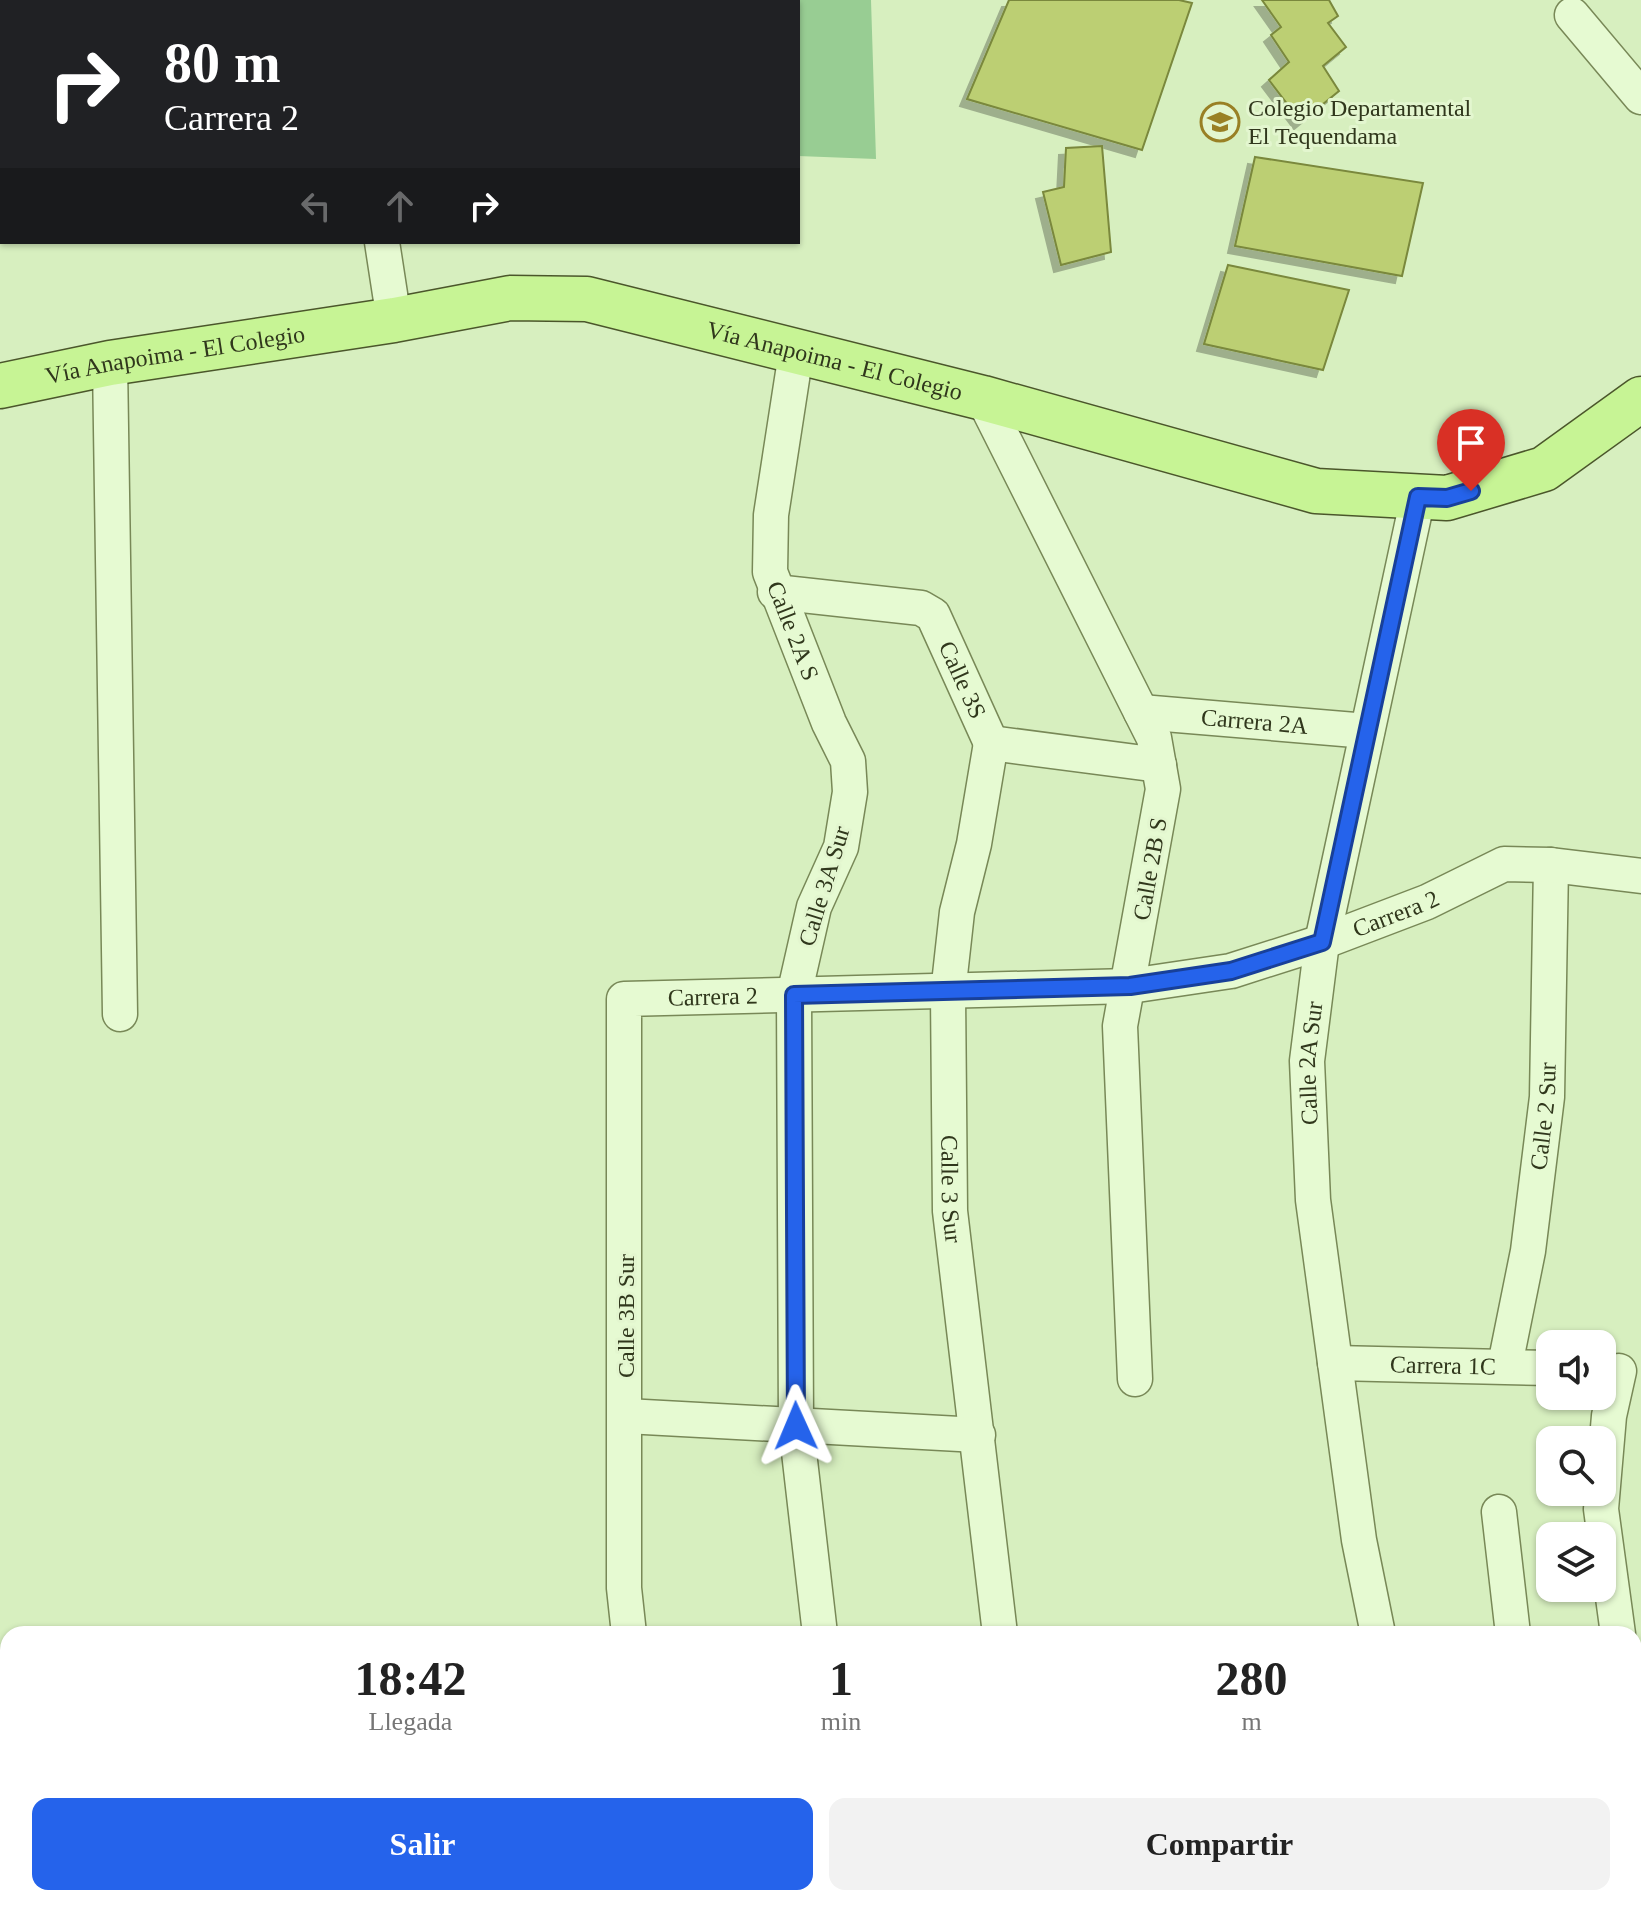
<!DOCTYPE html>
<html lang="es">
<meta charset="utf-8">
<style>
body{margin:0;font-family:"Times New Roman",serif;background:#f2f2f2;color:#222;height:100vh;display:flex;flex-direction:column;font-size:30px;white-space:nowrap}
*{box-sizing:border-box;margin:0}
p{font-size:26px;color:#767676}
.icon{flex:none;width:44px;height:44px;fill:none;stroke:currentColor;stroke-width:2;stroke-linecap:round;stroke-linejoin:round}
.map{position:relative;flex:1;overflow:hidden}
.drawer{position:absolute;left:0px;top:1626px;width:1642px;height:280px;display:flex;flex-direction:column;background:#fff;border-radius:24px 24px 0 0;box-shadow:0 2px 6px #0004}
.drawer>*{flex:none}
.guide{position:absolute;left:0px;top:0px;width:800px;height:244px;box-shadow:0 2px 6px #0004;background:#202124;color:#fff;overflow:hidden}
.fabs{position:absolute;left:1536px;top:1330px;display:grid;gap:16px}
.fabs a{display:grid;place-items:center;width:80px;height:80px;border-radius:16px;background:#fff;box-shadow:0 2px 6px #0004;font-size:40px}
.pin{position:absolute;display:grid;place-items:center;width:68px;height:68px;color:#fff;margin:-82px -34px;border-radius:50% 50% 50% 0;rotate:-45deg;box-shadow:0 0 8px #0007}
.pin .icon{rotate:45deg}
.me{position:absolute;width:88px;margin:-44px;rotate:359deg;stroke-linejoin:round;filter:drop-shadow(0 0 6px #0008)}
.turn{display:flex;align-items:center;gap:28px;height:168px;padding:0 32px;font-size:36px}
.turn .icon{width:104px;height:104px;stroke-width:2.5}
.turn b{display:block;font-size:56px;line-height:68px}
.lanes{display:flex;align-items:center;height:76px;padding:0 32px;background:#0003;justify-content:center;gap:40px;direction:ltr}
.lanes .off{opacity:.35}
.eta{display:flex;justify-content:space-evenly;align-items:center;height:136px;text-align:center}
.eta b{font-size:48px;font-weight:600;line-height:56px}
.primary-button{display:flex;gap:16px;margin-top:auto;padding:16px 32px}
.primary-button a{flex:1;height:92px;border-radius:16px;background:#2563eb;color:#fff;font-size:32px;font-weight:600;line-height:92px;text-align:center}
.primary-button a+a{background:#f2f2f2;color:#222}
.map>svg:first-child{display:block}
</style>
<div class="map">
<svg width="1641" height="1906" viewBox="0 0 1641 1906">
<defs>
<filter id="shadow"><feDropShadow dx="-7" dy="7" stdDeviation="0" flood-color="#0004"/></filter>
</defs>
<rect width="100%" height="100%" fill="#d7efbf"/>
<!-- green -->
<path fill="#98cd93" d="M398,0H871L876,159L798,156V2Z"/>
<!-- building -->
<path fill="#bccf73" stroke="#7a883c" stroke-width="2" filter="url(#shadow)" d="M1009,0H1179L1192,3L1142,150L967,99Z
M1262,0H1329L1338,16L1328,23L1346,47L1323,66L1339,91L1301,122L1269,80L1289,62L1271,35L1281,27Z
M1102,146L1111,252L1061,265L1043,192L1064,187L1066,148Z
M1255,157L1423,183L1402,276L1235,246Z
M1228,265L1349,290L1323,370L1204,344Z"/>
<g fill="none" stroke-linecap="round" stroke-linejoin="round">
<defs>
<g id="minor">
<path d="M343,0V2"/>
<path d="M1572,15L1641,97"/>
<path d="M382,242L394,320"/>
<path id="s1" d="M796,353L771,515L770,572L829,723L848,761L850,792L841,847L814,907L794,995L796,1426L820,1634"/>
<path d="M110,363L120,1014"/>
<path d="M983,398L1154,738L1163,789L1120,1026L1135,1379"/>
<path id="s2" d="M775,592L921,608L933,615L991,743"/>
<path id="s3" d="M1141,712L1367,731"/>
<path id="s4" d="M991,743L974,844L957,912L948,993L950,1211L1000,1634"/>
<path d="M991,743L1159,765"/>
<path id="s5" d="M1335,1363L1550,1368"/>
<path id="s6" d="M1505,1365L1528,1251L1547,1097L1551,865"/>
<path d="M626,1416L978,1435"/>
<path d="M1499,1512L1513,1634"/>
<path id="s7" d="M629,1634L624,1588V999L1130,986L1231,971L1322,942L1427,902L1504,864L1551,865L1641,876"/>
<path id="s8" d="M1378,1634L1359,1540L1313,1200L1307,1061L1322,942L1418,497"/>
<path d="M1618,1634L1601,1509L1609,1416L1619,1371"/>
<path d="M1634,1800L1641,1797"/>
<path d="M1634,1833L1640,1906"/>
<path d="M663,1898L664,1906"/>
<path d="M855,1898L856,1906"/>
<path d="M1037,1898L1038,1906"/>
<path d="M1536,1898L1537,1906"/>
</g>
<g id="major">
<path id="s9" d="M0,386L110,363L394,320L510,298L587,299L983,398L1316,491L1447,498L1544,469L1641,399"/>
</g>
</defs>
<!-- minor casing -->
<use href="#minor" stroke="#788857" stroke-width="37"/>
<!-- major casing -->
<use href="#major" stroke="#4b562b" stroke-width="47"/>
<!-- minor -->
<use href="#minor" stroke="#e6fad2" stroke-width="34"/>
<!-- major -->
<use href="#major" stroke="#c7f495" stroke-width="44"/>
</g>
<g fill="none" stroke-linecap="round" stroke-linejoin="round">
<defs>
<path id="route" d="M796,1426L794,995L1130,986L1231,971L1322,942L1418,497L1447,498L1471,491"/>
</defs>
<!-- route casing -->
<use href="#route" stroke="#184099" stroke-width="20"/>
<!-- route -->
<use href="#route" stroke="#2563eb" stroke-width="14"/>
</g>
<!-- icons -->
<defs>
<symbol id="school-ring" viewBox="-11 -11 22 22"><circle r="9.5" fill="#e3f6cf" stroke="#998025" stroke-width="1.5"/><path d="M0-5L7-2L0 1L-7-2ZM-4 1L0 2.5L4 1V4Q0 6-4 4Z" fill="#998025"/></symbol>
</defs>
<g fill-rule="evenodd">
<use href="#school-ring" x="1198" y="100" width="44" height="44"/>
</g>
<g text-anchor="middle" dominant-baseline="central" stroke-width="6" stroke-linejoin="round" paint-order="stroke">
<!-- poi labels -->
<g font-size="24" fill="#30371c" stroke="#e3f6cf" text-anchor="start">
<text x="1248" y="108">Colegio Departamental<tspan x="1248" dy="28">El Tequendama</tspan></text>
</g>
<!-- street labels -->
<g font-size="24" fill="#30371c" stroke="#e3f6cf">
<text stroke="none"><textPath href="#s9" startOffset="178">Vía Anapoima - El Colegio</textPath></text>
<text stroke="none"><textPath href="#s9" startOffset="850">Vía Anapoima - El Colegio</textPath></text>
<text stroke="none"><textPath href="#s1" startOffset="284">Calle 2A S</textPath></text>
<text stroke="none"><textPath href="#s2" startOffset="232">Calle 3S</textPath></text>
<text stroke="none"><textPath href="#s3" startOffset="114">Carrera 2A</textPath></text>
<text transform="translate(1150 869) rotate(-80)">Calle 2B S</text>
<text transform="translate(824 886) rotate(-73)">Calle 3A Sur</text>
<text stroke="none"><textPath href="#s7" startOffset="1418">Carrera 2</textPath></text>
<text stroke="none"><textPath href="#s7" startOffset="724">Carrera 2</textPath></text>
<text stroke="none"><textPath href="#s8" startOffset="576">Calle 2A Sur</textPath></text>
<text stroke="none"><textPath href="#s6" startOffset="252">Calle 2 Sur</textPath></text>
<text stroke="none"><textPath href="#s4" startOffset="450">Calle 3 Sur</textPath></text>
<text transform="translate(626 1316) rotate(-90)">Calle 3B Sur</text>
<text stroke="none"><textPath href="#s5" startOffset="108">Carrera 1C</textPath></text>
</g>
</g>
</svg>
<div class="fabs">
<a><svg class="icon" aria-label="sound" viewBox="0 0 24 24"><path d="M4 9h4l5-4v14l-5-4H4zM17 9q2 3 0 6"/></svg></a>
<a><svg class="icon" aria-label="search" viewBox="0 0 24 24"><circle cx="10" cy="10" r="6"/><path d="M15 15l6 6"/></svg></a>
<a><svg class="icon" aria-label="layers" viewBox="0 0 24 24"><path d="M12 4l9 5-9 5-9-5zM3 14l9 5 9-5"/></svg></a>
</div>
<div class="pin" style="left:1471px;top:491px;background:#d93025"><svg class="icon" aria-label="arrive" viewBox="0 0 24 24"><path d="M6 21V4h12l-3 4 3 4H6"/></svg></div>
<svg class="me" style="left:796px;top:1426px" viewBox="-20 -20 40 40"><path d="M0-17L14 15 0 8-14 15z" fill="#2563eb" stroke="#fff" stroke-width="4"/></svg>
<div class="guide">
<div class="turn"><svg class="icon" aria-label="right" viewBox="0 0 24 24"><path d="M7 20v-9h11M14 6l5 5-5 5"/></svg><div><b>80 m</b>Carrera 2</div></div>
<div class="lanes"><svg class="icon off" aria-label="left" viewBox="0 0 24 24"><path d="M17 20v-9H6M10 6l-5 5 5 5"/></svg><svg class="icon off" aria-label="ahead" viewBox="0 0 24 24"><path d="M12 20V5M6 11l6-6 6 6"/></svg><svg class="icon" aria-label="right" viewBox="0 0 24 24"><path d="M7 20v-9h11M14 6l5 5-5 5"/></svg></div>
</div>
<section class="drawer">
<div class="eta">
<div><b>18:42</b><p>Llegada</p></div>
<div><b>1</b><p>min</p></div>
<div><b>280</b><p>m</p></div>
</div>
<div class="primary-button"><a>Salir</a><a>Compartir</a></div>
</section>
</div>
